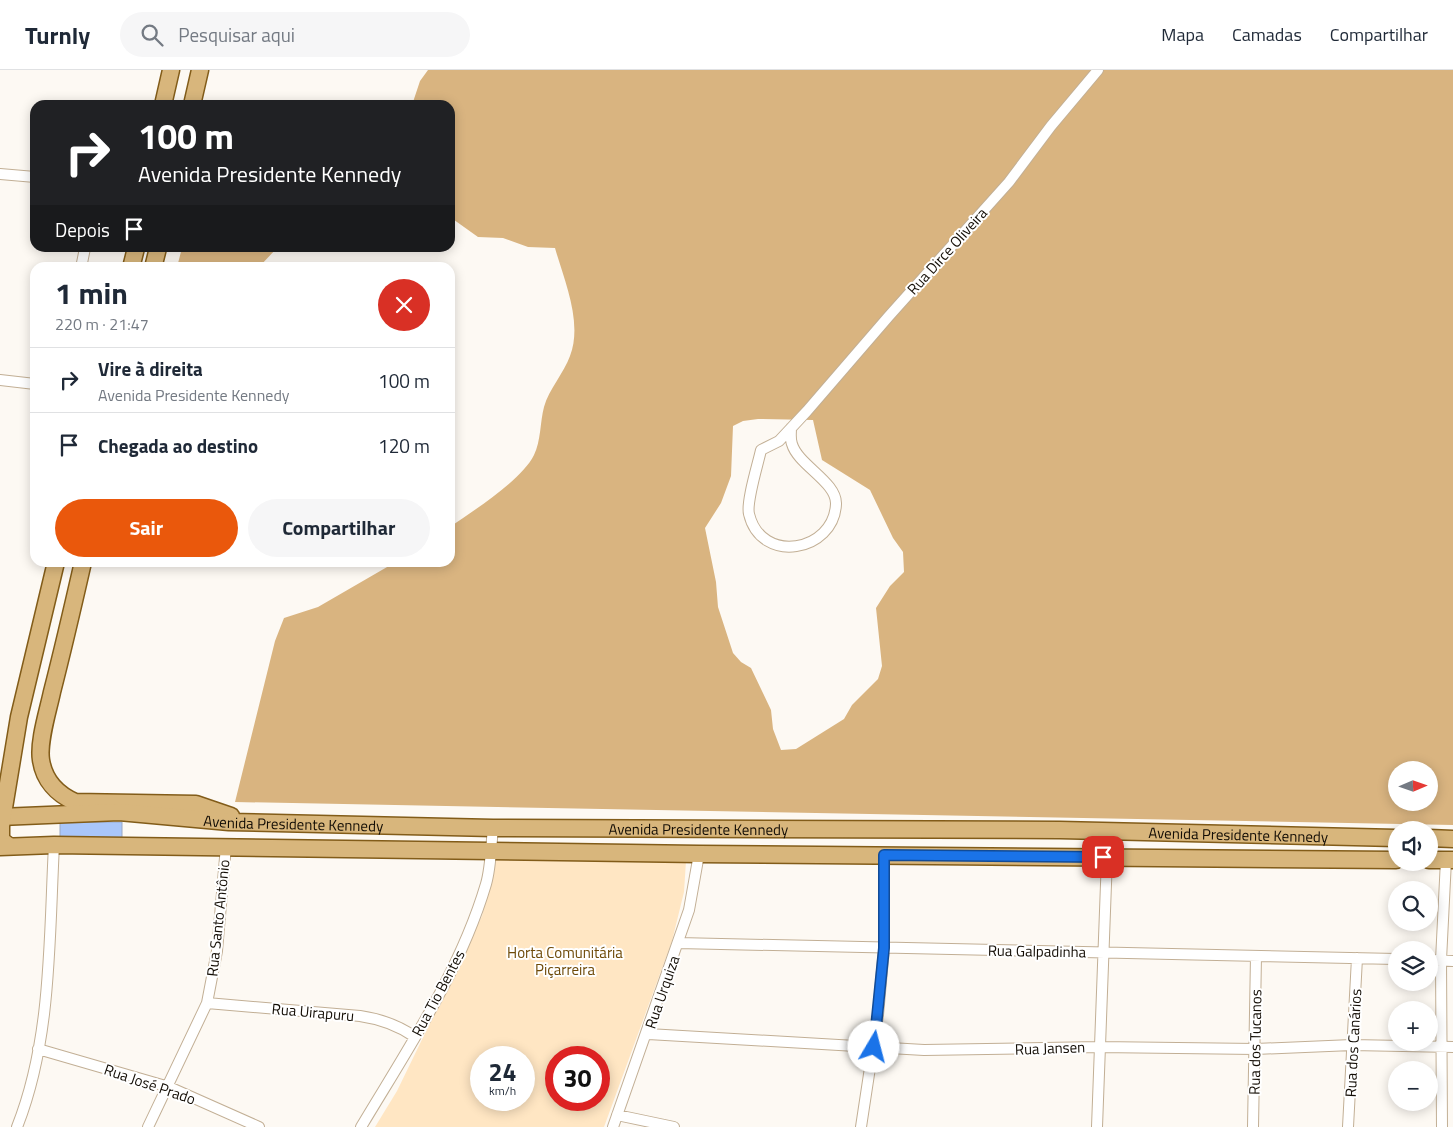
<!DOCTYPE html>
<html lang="pt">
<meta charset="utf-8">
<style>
body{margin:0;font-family:"Titillium Web",sans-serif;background:#f6f6f7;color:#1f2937;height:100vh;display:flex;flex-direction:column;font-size:19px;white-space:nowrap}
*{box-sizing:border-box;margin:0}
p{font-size:16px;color:#747a83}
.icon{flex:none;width:28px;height:28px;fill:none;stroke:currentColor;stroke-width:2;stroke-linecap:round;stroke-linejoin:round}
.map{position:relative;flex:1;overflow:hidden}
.details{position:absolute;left:30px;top:192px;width:425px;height:305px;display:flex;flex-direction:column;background:#fff;border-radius:15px;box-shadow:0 2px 12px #0003}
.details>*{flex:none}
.hud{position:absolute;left:30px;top:30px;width:425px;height:152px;border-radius:15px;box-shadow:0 2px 12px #0003;background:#202124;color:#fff;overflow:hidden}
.needle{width:32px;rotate:88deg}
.fabs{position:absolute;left:1388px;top:691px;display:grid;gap:10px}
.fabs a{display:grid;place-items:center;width:50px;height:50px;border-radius:50%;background:#fff;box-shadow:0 2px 12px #0003;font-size:25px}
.speed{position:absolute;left:470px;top:976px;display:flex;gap:10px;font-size:25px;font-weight:700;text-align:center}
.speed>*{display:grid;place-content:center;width:65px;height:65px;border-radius:50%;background:#fff;box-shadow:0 2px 12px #0003;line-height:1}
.speed small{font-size:12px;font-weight:400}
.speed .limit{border:8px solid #d22;background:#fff;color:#111}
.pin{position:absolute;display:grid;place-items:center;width:42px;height:42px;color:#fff;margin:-21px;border-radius:10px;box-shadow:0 2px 8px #0006}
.me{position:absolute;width:55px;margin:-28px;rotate:8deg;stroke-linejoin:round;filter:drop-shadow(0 0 4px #0008)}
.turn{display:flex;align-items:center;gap:18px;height:105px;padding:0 25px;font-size:22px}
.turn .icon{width:65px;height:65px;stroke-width:2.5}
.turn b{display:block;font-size:35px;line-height:42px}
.then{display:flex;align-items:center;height:48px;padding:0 25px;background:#0003;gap:10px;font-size:19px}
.round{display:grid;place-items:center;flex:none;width:52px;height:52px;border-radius:26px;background:#f6f6f7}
.head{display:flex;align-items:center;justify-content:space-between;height:85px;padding:0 25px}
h1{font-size:30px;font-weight:700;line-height:38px}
.cta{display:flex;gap:10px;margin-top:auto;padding:10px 25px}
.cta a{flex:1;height:58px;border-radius:30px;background:#ea580c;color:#fff;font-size:20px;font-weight:700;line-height:58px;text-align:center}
.cta a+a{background:#f6f6f7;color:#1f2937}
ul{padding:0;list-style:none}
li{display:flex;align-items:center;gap:15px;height:65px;padding:0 25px;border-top:1px solid #e0e1e3}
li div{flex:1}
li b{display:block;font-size:19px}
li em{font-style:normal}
header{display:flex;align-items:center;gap:30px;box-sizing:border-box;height:70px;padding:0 25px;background:#fff;border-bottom:1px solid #e0e1e3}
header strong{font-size:24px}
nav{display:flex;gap:28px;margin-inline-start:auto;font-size:18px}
.search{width:350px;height:45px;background:#f6f6f7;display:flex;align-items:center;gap:12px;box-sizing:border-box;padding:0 18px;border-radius:28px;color:#747a83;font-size:19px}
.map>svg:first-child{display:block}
</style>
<header>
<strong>Turnly</strong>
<div class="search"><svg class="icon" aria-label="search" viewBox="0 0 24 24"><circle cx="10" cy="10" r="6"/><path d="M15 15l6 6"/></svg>Pesquisar aqui</div>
<nav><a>Mapa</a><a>Camadas</a><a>Compartilhar</a></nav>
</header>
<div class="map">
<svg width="1453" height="1057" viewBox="0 0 1453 1057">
<rect width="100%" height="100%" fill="#fdf9f3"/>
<!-- green -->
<path fill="#ffe6c3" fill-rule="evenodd" d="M496,788L686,791L684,822L672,871L604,1057H375L397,1021L482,846ZM481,988H524V1030H481ZM556,988H599V1030H556Z"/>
<!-- forest -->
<path fill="#d9b480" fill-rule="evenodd" d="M428,0H1453V755L235,732L275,571L284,548L318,537L394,493L450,492V457C474,440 521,411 534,385C541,371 540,352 544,337C549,319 564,303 570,286C583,252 564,210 555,178L528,177L503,168L478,167L450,147V35H412L420,11ZM758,349L813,350L822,390L870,420L893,468L903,482L904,502L890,516L876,538L882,596L878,609L852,635L844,649L796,679L781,680L773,659L771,640L751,598L741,592L733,583L718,537L716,512L705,458L721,433L731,406L733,356L743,351ZM1396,700H1429V732H1396Z
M182,178H277L259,197H177Z"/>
<!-- building -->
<path fill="#a9c6fa" stroke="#9aa8c3" d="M60,752H122V768H60Z"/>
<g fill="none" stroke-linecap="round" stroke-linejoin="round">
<defs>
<path id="street" d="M0,104L35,107
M81,198L85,178
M0,310L35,314
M791,358C791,363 790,369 792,374C798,395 837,412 836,434C834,482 761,495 749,444C746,432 758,394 761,380L779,371L807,341L889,246L1009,112L1051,56L1098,0
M678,873L1396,889
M1429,890L1453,891
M207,933L360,946C381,949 398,955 415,967
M648,964L924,980L1099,977L1256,979L1352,975L1453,977
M38,979L169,1017L259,1057
M617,1045L674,1057
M17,1057C52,969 49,868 54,775
M148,1057L207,933L217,881L226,776
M361,1057C407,980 460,902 486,814C491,797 491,776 493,758
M613,1057L689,840L699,784
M861,1057L878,945L884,878V785
M1097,1057L1107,787
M1253,1057L1256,886
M1348,1057L1357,888
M1442,1057L1441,890L1446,790"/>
<g id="primary">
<path d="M163,35L171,0"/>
<path d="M192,35L200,0"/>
<path d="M131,198L136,178"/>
<path d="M153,198L158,178"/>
<path d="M83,492C73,536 63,579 52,622C48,641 38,672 41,690C44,710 57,724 75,732L196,734L231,746"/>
<path id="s1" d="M0,747L119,742L229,752L493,758L1060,760L1396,768"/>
<path d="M1429,768L1453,769"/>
<path d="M9,776L1,770V756L19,647L56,492"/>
<path d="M0,777L54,775L699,784L1396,790"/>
<path d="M1429,790H1453"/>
</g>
</defs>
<!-- street casing -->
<use href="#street" stroke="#c2af95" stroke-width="12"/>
<!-- primary casing -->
<use href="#primary" stroke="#825c19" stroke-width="19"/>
<!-- street -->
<use href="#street" stroke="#fff" stroke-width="10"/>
<!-- primary -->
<use href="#primary" stroke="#d8b67c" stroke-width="16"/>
</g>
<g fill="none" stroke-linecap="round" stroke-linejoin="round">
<defs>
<path id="route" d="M874,977L884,878V785L1103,787"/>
</defs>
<!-- route casing -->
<use href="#route" stroke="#114b97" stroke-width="12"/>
<!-- route -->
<use href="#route" stroke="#1a73e8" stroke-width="9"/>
</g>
<g text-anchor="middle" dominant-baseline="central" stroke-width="4" stroke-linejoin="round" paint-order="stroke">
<!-- street labels -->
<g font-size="15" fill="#130d05" stroke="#fff">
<text transform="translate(947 181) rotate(-48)">Rua Dirce Oliveira</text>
<text stroke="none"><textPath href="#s1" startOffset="294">Avenida Presidente Kennedy</textPath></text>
<text stroke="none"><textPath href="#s1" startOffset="699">Avenida Presidente Kennedy</textPath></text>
<text stroke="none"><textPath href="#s1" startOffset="1239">Avenida Presidente Kennedy</textPath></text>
<text transform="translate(218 848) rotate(-84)">Rua Santo Antônio</text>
<text transform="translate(1037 881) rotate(1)">Rua Galpadinha</text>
<text transform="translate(662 922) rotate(-71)">Rua Urquiza</text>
<text transform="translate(438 923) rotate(-62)">Rua Tio Bentes</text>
<text transform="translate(313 942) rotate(5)">Rua Uirapuru</text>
<text transform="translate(1255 972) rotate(-89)">Rua dos Tucanos</text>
<text transform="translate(1353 973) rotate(-87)">Rua dos Canários</text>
<text transform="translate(1050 978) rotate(-2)">Rua Jansen</text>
<text transform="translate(150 1014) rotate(19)">Rua José Prado</text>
</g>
<!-- park labels -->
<g font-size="15" fill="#6e4a08" stroke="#fff">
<text x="565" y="882">Horta Comunitária<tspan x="565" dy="17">Piçarreira</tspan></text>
</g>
</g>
</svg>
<div class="fabs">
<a><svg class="needle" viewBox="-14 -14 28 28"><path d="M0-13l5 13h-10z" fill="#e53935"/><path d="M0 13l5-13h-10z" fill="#747a83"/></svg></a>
<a><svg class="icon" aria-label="sound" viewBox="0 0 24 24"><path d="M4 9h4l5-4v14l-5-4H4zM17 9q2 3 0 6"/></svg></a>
<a><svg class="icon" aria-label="search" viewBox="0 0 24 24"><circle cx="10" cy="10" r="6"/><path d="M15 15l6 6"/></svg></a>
<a><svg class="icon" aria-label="layers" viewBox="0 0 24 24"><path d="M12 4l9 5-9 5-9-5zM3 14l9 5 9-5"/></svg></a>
<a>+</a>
<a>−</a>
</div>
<div class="speed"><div>24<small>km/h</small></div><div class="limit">30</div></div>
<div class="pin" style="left:1103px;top:787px;background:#d93025"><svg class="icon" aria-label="arrive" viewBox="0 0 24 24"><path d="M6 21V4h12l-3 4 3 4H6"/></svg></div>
<svg class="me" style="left:874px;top:977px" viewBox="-20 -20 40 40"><circle r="19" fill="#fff"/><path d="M0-13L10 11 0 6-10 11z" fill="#1a73e8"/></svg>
<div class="hud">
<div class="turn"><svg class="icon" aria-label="right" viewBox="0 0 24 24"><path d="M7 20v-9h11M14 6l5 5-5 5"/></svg><div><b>100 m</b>Avenida Presidente Kennedy</div></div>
<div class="then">Depois<svg class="icon" aria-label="arrive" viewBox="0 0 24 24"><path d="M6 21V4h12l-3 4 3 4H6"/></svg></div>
</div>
<section class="details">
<div class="head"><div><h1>1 min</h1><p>220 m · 21:47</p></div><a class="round" style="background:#d93025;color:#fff"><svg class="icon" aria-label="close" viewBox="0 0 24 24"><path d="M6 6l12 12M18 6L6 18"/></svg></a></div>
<ul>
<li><svg class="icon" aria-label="right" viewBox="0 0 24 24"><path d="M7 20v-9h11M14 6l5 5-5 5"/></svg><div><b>Vire à direita</b><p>Avenida Presidente Kennedy</p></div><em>100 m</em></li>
<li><svg class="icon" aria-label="arrive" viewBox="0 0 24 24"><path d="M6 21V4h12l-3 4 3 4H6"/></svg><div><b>Chegada ao destino</b></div><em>120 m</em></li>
</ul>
<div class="cta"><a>Sair</a><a>Compartilhar</a></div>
</section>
</div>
